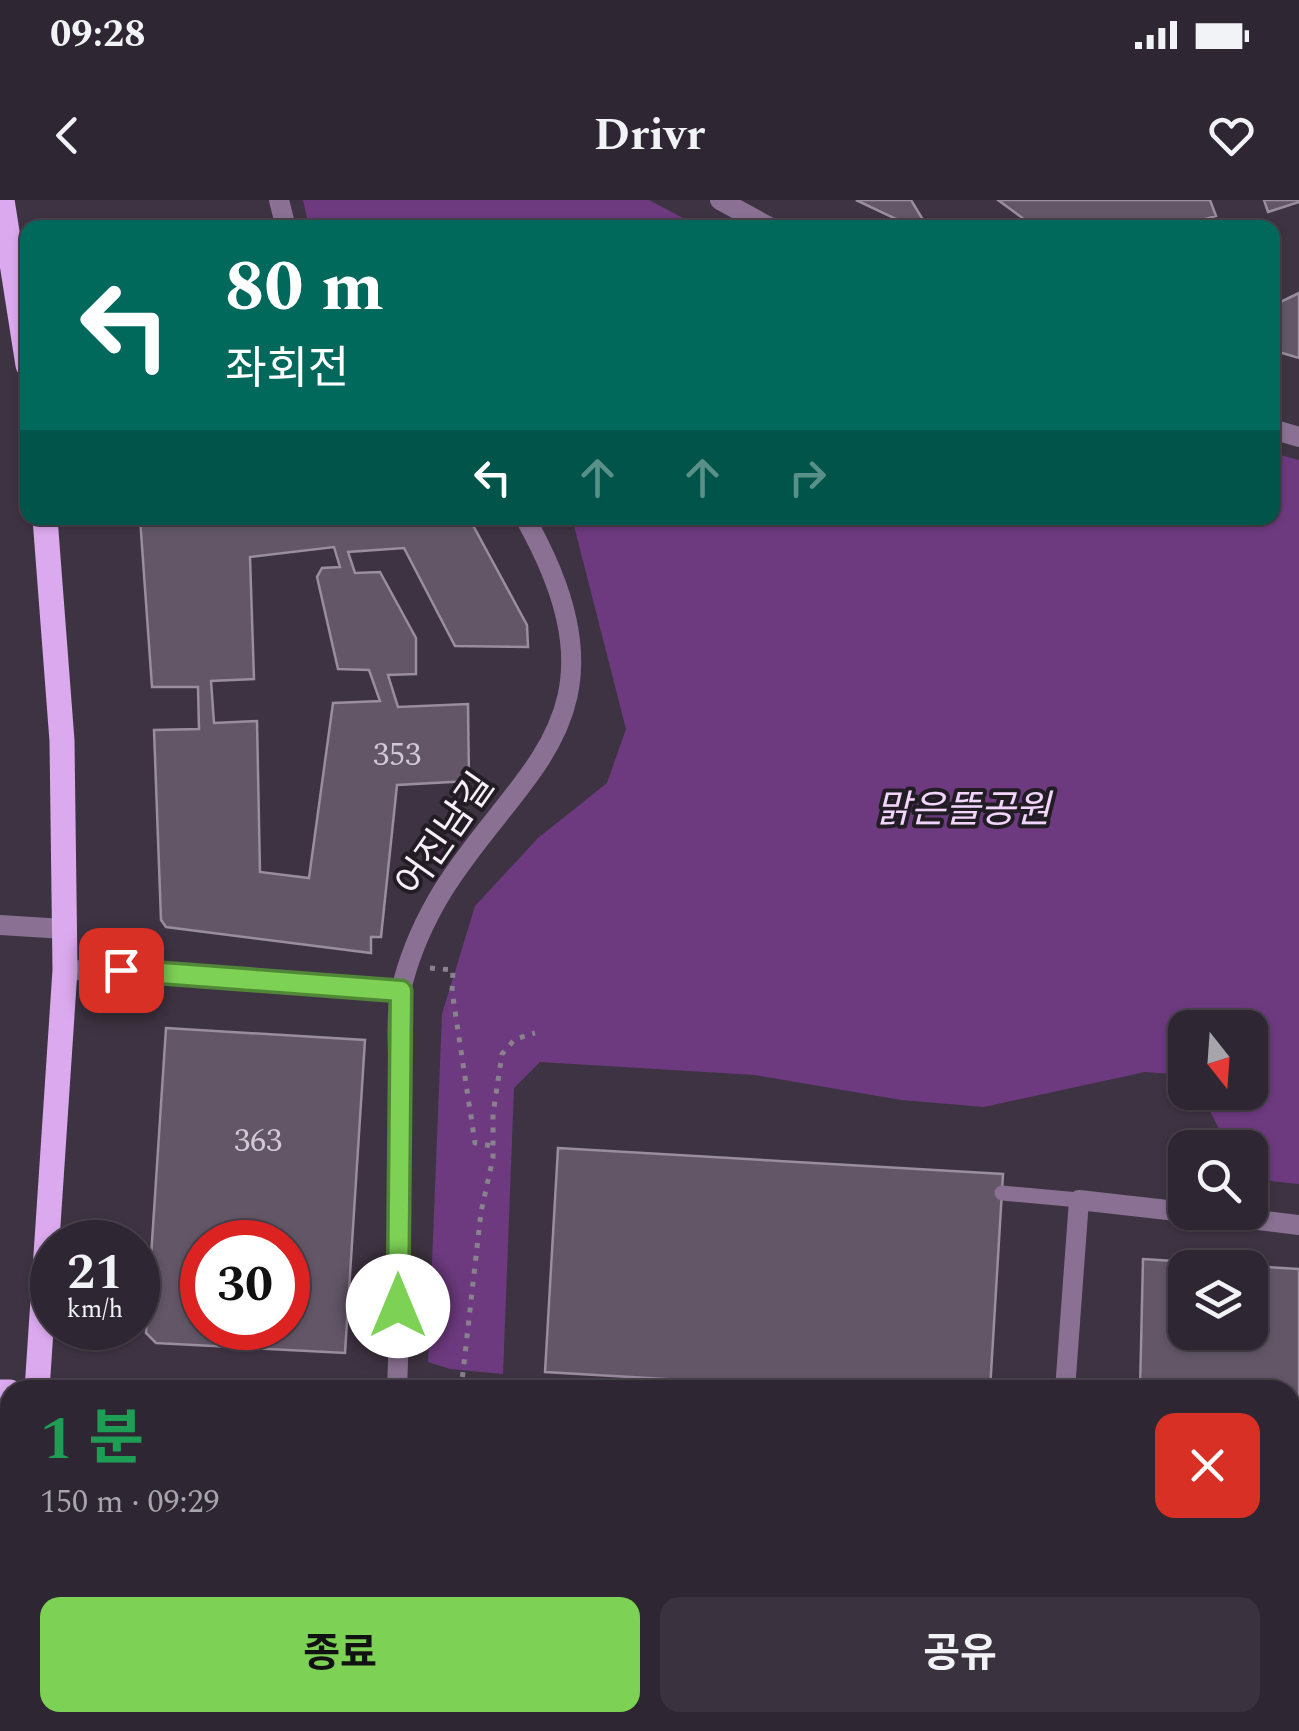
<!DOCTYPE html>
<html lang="ko">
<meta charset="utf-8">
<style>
body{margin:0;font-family:Spectral,"Noto Sans KR",serif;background:#3a323e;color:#f1f3f6;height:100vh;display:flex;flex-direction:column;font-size:38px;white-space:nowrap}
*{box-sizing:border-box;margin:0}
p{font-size:32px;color:#a7a5ac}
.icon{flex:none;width:55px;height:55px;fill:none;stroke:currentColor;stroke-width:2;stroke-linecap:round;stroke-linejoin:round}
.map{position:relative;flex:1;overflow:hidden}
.drawer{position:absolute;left:0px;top:1180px;width:1300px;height:352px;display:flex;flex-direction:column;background:#2e2632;border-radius:30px 30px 0 0;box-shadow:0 2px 8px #0004,0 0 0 2px #49434d}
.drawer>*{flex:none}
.banner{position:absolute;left:20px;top:20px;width:1260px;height:305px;border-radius:20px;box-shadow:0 2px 8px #0004,0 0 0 2px #49434d;background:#00695c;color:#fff;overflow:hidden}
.needle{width:65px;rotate:163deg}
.buttons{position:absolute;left:1168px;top:810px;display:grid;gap:20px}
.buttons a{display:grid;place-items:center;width:100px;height:100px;border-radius:20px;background:#2e2632;box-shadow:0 2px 8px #0004,0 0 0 2px #49434d;font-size:50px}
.speed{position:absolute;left:30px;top:1020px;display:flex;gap:20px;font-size:50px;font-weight:700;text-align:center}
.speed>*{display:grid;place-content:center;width:130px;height:130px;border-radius:50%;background:#2e2632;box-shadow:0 2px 8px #0004,0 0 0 2px #49434d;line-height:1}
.speed small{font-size:25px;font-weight:400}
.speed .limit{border:15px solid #d22;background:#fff;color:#111}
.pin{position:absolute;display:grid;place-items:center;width:85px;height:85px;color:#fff;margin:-42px;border-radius:20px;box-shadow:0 5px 15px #0006}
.me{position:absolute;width:110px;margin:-55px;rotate:0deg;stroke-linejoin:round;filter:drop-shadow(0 0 8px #0008)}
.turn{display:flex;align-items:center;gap:35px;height:210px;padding:0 40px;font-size:45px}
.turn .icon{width:130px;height:130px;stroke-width:2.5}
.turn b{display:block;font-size:70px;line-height:85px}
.lanes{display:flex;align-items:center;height:95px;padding:0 40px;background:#0003;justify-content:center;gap:50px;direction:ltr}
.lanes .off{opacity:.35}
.round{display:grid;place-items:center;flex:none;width:105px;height:105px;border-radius:20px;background:#3a323e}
.summary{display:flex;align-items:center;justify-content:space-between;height:170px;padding:0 40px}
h1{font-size:60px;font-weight:700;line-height:75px;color:#1e9e55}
.primary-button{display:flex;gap:20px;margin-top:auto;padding:20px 40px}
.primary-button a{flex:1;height:115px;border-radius:20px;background:#7dd154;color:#111;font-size:40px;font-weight:700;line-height:115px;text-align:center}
.primary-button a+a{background:#3a323e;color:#f1f3f6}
.status{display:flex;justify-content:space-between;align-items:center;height:70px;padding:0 50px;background:#2e2632;direction:ltr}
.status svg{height:28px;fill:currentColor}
header{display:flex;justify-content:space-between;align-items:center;height:130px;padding:0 40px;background:#2e2632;font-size:45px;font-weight:700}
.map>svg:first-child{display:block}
</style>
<div class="status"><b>09:28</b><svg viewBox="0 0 49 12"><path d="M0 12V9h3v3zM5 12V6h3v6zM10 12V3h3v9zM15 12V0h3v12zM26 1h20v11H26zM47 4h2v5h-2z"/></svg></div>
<header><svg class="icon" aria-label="back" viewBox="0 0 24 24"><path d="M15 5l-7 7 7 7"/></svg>Drivr<svg class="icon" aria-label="heart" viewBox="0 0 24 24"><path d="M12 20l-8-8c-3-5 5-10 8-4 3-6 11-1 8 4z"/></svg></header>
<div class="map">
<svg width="1299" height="1531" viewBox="0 0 1299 1531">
<rect width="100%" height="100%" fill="#3e3342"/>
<!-- built -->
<path fill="#48394e" d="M69,1523L296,1522L355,1526V1531H64Z"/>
<!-- green -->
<path fill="#6d3a7f" d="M303,0H649L700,27H309Z
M1273,253L1299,260V984L1250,979V948L1228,947L1201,893L1250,892V828H1185V875L1145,872L984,907L901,900L755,875L540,862L514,888L503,1174L450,1169L428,1162L442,814L475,706L538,638L607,583L626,529L572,318H1272Z
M373,1523L524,1531H373Z"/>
<!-- building -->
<path fill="#635767" stroke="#998d9e" stroke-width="2.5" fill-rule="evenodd" d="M856,0H911L928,28H915Z
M998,0H1210L1216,16L1173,28H1036Z
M1264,0H1299V2L1268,12Z
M1299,93V158L1272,150V106Z
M140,318H469L527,425L528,447L455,446L404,348L348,352L355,373L380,372L416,438V474L388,475L398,507L468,504L469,581L397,585L381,737H371V753L166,727L161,720L154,530L199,529L198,487H152ZM334,347L340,367L322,368L317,377L338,469L369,470L380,501L333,503L309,678L260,672L257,521L214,523L211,481L254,479L250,357Z
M166,828L365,840L345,1153L156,1143L146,1133ZM202,1042H288V1128H202Z
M558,948L1003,974L990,1190H856L545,1172Z
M1143,1059L1299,1069V1222L1290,1221V1190H1140ZM1185,1068H1250V1132H1185Z"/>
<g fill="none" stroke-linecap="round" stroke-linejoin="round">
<!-- path -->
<path stroke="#8a818e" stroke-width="5" stroke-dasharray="5 8" stroke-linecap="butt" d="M430,768L453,770L452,791L475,943L493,946
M461,1190L481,1012L493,958V914L502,854L515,839L535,833"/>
<!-- lane -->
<path stroke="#8a7193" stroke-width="15" d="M1002,993L1079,1000"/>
<!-- street -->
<path stroke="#8a7193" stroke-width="20" d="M279,0L286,28
M720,0L771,28
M1272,229L1299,237
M0,725L64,729
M65,770L149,771L401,791
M1190,1012L1299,1025
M397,1190C401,1094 399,998 399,903C400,864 393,819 403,782C456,583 662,561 525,318
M1065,1190L1079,1000L1185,1012
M0,1477L10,1478
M583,1522L710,1531
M1033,1531L1034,1522"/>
<!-- secondary -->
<path stroke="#b891c6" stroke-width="20" d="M1290,1274H1299
M1290,1328L1299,1329
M17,1531L18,1522"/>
<!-- primary -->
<path stroke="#dba9ee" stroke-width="25" d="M2,0L28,165
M37,1190L65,770L62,541L45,318
M0,1192H10
M0,1238L10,1239"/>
</g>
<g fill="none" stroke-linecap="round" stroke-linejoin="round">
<defs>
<path id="route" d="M121,770L401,791L398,1106"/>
</defs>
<!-- route casing -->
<use href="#route" stroke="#518837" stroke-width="25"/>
<!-- route -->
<use href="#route" stroke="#7dd154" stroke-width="18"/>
</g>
<g text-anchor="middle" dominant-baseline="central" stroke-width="8" stroke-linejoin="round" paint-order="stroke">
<!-- number labels -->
<g font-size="32" fill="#d1c9d4">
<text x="397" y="555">353</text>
<text x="258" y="941">363</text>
</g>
<!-- park labels -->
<g font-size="38" font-style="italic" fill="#f2d4fd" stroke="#221d24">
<text x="963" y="611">맑은뜰공원</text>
</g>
<!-- street labels -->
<g font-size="38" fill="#f6eff9" stroke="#221d24">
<text transform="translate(446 635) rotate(-55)">어진남길</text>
</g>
</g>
</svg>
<div class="buttons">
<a><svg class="needle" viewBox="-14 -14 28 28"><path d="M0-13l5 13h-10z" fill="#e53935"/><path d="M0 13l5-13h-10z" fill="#a7a5ac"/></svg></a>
<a><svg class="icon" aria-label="search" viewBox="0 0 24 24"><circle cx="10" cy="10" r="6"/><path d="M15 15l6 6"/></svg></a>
<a><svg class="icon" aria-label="layers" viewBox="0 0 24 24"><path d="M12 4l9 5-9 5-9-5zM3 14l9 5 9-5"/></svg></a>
</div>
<div class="speed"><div>21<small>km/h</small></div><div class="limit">30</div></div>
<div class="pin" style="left:121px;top:770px;background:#d93025"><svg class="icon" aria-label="arrive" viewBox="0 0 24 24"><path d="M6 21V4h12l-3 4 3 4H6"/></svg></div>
<svg class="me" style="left:398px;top:1106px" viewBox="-20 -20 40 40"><circle r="19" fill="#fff"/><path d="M0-13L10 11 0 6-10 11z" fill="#7dd154"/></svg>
<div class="banner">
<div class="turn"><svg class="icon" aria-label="left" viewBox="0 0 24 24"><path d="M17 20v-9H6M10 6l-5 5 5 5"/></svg><div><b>80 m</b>좌회전</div></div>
<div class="lanes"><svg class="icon" aria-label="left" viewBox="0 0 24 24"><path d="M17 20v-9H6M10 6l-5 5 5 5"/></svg><svg class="icon off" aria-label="ahead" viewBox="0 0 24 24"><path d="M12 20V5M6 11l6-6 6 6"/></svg><svg class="icon off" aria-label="ahead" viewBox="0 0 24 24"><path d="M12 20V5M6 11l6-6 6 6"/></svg><svg class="icon off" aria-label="right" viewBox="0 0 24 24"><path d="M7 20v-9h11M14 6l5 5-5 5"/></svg></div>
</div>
<section class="drawer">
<div class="summary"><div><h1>1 분</h1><p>150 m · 09:29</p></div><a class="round" style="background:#d93025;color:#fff"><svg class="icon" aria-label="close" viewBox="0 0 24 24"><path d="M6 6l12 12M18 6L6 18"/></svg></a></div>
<div class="primary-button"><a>종료</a><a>공유</a></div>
</section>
</div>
